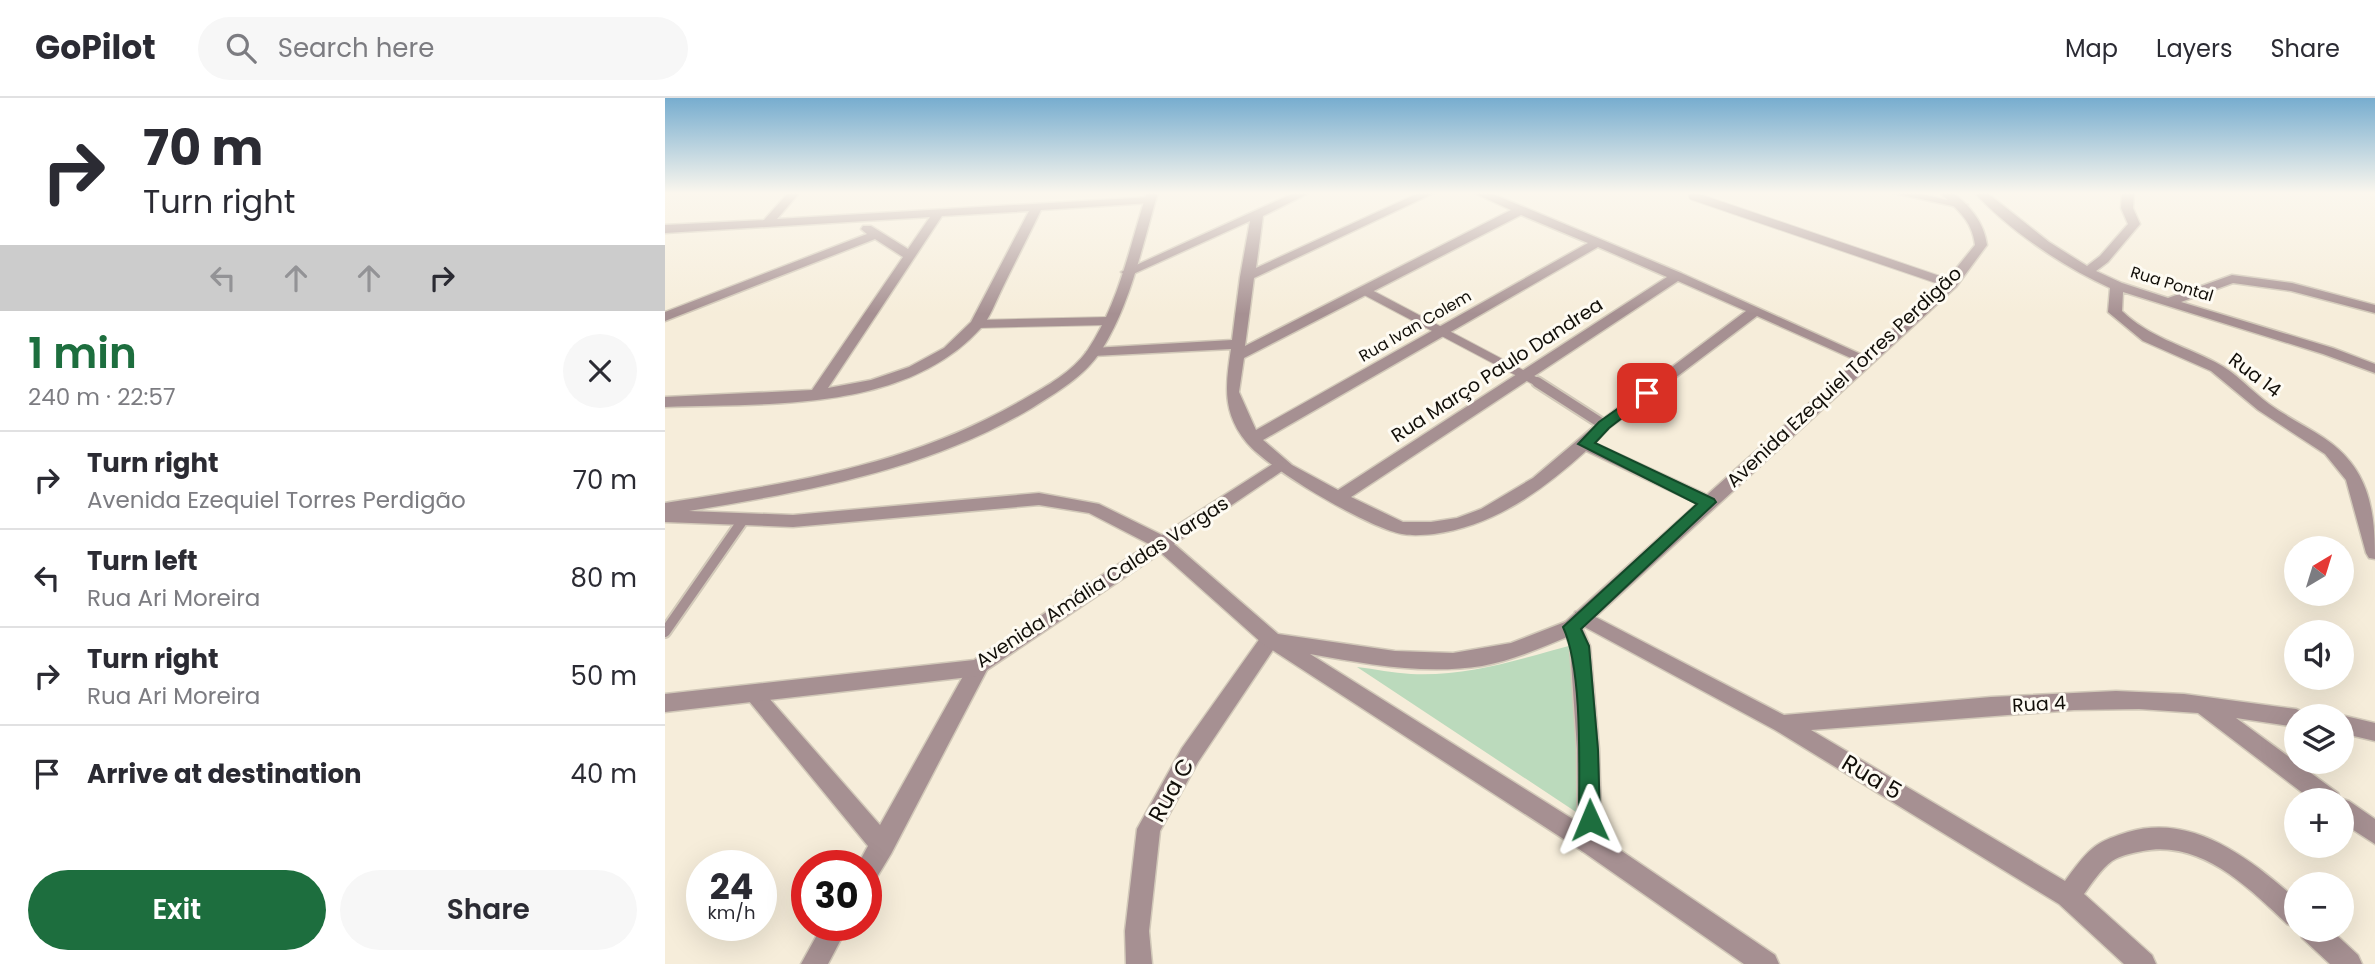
<!DOCTYPE html>
<meta charset="utf-8">
<style>
body{margin:0;font-family:Poppins,sans-serif;background:#f7f7f7;color:#2b2b33;height:100vh;display:flex;flex-direction:column;font-size:26px;white-space:nowrap}
*{box-sizing:border-box;margin:0}
p{font-size:23px;color:#7c7c81}
.icon{flex:none;width:38px;height:38px;fill:none;stroke:currentColor;stroke-width:2;stroke-linecap:round;stroke-linejoin:round}
.map{position:relative;flex:1;overflow:hidden}
.sheet{display:flex;flex-direction:column;background:#fff;width:665px}
.sheet>*{flex:none}
.top-card{background:#fff;color:#2b2b33;overflow:hidden}
.needle{width:46px;rotate:38deg}
.buttons{position:absolute;left:1619px;top:438px;display:grid;gap:14px}
.buttons a{display:grid;place-items:center;width:70px;height:70px;border-radius:50%;background:#fff;box-shadow:0 7px 28px #0002;font-size:35px}
.speed{position:absolute;left:21px;top:752px;display:flex;gap:14px;font-size:35px;font-weight:700;text-align:center}
.speed>*{display:grid;place-content:center;width:91px;height:91px;border-radius:50%;background:#fff;box-shadow:0 7px 28px #0002;line-height:1}
.speed small{font-size:18px;font-weight:400}
.speed .limit{border:10px solid #d22;background:#fff;color:#111}
.pin{position:absolute;display:grid;place-items:center;width:60px;height:60px;color:#fff;margin:-30px;border-radius:14px;box-shadow:0 4px 10px #0006}
.me{position:absolute;width:77px;margin:-38px;rotate:359deg;stroke-linejoin:round;filter:drop-shadow(0 0 5px #0008)}
.turn{display:flex;align-items:center;gap:24px;height:147px;padding:0 28px;font-size:32px}
.turn .icon{width:91px;height:91px;stroke-width:2.5}
.turn b{display:block;font-size:49px;line-height:60px}
.lanes{display:flex;align-items:center;height:66px;padding:0 28px;background:#0003;justify-content:center;gap:35px;direction:ltr}
.lanes .off{opacity:.35}
.round{display:grid;place-items:center;flex:none;width:74px;height:74px;border-radius:37px;background:#f7f7f7}
.head{display:flex;align-items:center;justify-content:space-between;height:119px;padding:0 28px}
h1{font-size:42px;font-weight:600;line-height:52px;color:#1d6e3e}
.button{display:flex;gap:14px;margin-top:auto;padding:14px 28px}
.button a{flex:1;height:80px;border-radius:42px;background:#1d6e3e;color:#fff;font-size:28px;font-weight:600;line-height:80px;text-align:center}
.button a+a{background:#f7f7f7;color:#2b2b33}
ul{padding:0;list-style:none}
li{display:flex;align-items:center;gap:21px;height:98px;padding:0 28px;border-top:2px solid #e1e1e2}
li div{flex:1}
li b{display:block;font-size:26px}
li em{font-style:normal}
header{display:flex;align-items:center;gap:42px;box-sizing:border-box;height:98px;padding:0 35px;background:#fff;border-bottom:2px solid #e1e1e2}
header strong{font-size:33px}
nav{display:flex;gap:38px;margin-inline-start:auto;font-size:24px}
.search{width:490px;height:63px;background:#f7f7f7;display:flex;align-items:center;gap:18px;box-sizing:border-box;padding:0 24px;border-radius:38px;color:#7c7c81;font-size:26px}
main{display:flex;flex:1;min-height:0}
.map>svg:first-child{display:block}
</style>
<header>
<strong>GoPilot</strong>
<div class="search"><svg class="icon" aria-label="search" viewBox="0 0 24 24"><circle cx="10" cy="10" r="6"/><path d="M15 15l6 6"/></svg>Search here</div>
<nav><a>Map</a><a>Layers</a><a>Share</a></nav>
</header>
<main>
<section class="sheet">
<div class="top-card">
<div class="turn"><svg class="icon" aria-label="right" viewBox="0 0 24 24"><path d="M7 20v-9h11M14 6l5 5-5 5"/></svg><div><b>70 m</b>Turn right</div></div>
<div class="lanes"><svg class="icon off" aria-label="left" viewBox="0 0 24 24"><path d="M17 20v-9H6M10 6l-5 5 5 5"/></svg><svg class="icon off" aria-label="ahead" viewBox="0 0 24 24"><path d="M12 20V5M6 11l6-6 6 6"/></svg><svg class="icon off" aria-label="ahead" viewBox="0 0 24 24"><path d="M12 20V5M6 11l6-6 6 6"/></svg><svg class="icon" aria-label="right" viewBox="0 0 24 24"><path d="M7 20v-9h11M14 6l5 5-5 5"/></svg></div>
</div>
<div class="head"><div><h1>1 min</h1><p>240 m · 22:57</p></div><a class="round"><svg class="icon" aria-label="close" viewBox="0 0 24 24"><path d="M6 6l12 12M18 6L6 18"/></svg></a></div>
<ul>
<li><svg class="icon" aria-label="right" viewBox="0 0 24 24"><path d="M7 20v-9h11M14 6l5 5-5 5"/></svg><div><b>Turn right</b><p>Avenida Ezequiel Torres Perdigão</p></div><em>70 m</em></li>
<li><svg class="icon" aria-label="left" viewBox="0 0 24 24"><path d="M17 20v-9H6M10 6l-5 5 5 5"/></svg><div><b>Turn left</b><p>Rua Ari Moreira</p></div><em>80 m</em></li>
<li><svg class="icon" aria-label="right" viewBox="0 0 24 24"><path d="M7 20v-9h11M14 6l5 5-5 5"/></svg><div><b>Turn right</b><p>Rua Ari Moreira</p></div><em>50 m</em></li>
<li><svg class="icon" aria-label="arrive" viewBox="0 0 24 24"><path d="M6 21V4h12l-3 4 3 4H6"/></svg><div><b>Arrive at destination</b></div><em>40 m</em></li>
</ul>
<div class="button"><a>Exit</a><a>Share</a></div>
</section>
<div class="map">
<svg width="1710" height="866" viewBox="0 0 1710 866">
<rect width="100%" height="100%" fill="#f6edda"/>
<!-- green -->
<path fill="#bbdabc" d="M911,546L914,716L692,569C710,571 728,575 746,576C802,579 858,560 911,546Z"/>
<g fill="none" stroke-linecap="round" stroke-linejoin="round">
<defs>
<path id="service-far1" d="M1028,98L1286,186
M700,193L874,285
M312,226L444,223"/>
<path id="service" d="M872,284L939,327
M0,534L78,422"/>
<path id="minor" d="M124,94H135L112,121L485,99L491,102L485,105L376,112C363,139 349,166 336,193C330,205 325,220 316,230C239,315 104,305 0,309V299L147,292L238,159L210,141L0,223V214L202,136L196,131L198,128H206L243,151L265,119L0,135V127L99,122ZM364,113L306,224L279,250L244,269L206,282L163,290L277,118Z
M631,94H646L598,118L591,170L756,94H771L589,180L580,248L846,112L807,94H823L1016,175L1209,262L1207,265H1197L1092,218L944,330L930,345L1049,400L1051,404L1049,408H1037L921,353C878,392 829,428 769,436C759,437 747,438 737,436C702,429 605,372 582,345C556,314 561,285 566,251L428,258L421,254L428,250L567,242L575,179L585,123L466,177L462,178L456,174ZM856,117L923,145L591,332L574,294L579,260ZM933,149L1002,179L673,392L627,367L598,342ZM1013,183L1081,213L934,324L868,380L816,411L792,420L766,424H738L686,399Z
M1224,94H1249L1303,107L1297,110Z
M1309,94H1321L1384,144L1422,168L1435,158L1463,126L1456,110L1457,94H1469L1468,110L1475,126L1443,164L1431,173L1457,185L1503,200L1567,177L1627,185L1710,207V215L1626,193L1568,185L1516,204L1668,250L1710,266V275L1658,256L1458,194L1457,213C1484,239 1517,247 1550,264C1571,274 1586,293 1604,306C1622,319 1641,328 1659,340C1704,370 1710,411 1710,461L1704,460L1701,455L1681,382L1660,356L1593,312L1546,273L1478,243L1443,214L1445,190C1397,168 1346,134 1309,94Z
M917,512L1119,617L1326,599L1451,593L1519,596L1631,611L1638,614L1640,618H1631V629L1571,620L1673,695L1675,700L1684,703L1710,721V746L1676,724V702H1647L1533,615L1474,611L1409,612L1146,632L1400,783C1409,771 1417,759 1428,750C1437,742 1451,738 1463,734C1528,715 1584,760 1631,801V829L1622,826C1583,789 1536,742 1478,753C1468,755 1456,757 1447,763C1436,771 1427,785 1419,796L1487,857L1491,866H1459L1394,806L1110,632L916,527L925,548L934,651L937,745L933,753L925,756L917,753L913,745L912,651L905,548L897,529L900,524L909,522L910,514Z
M605,533L612,536L615,541L612,546L533,664L495,733L484,833L487,866H461L460,833L472,731L517,650L598,536Z
M313,562L320,564L323,570L226,756L209,784L201,787V768H192L203,748L79,597L82,591L89,588L96,591L215,727L306,564Z
M1676,617L1710,625V643L1676,635V618H1674Z
M157,828H183L163,866H136Z
M1634,831H1665L1693,857L1697,866H1665L1637,840Z"/>
<path id="tertiary" d="M482,94H493C477,148 466,206 436,253C419,279 392,294 367,310C261,373 143,393 24,413L128,417L374,395L434,406L497,437L614,362L622,367L620,371L509,446L613,536L730,553L788,555L846,545L900,524L1281,183L1310,147C1307,121 1291,111 1274,94H1287C1305,108 1319,124 1322,147L1291,189L914,534C882,547 851,562 817,568C759,577 701,566 645,556L933,737L1110,857L1114,866H1079L917,753L598,546L496,455L313,578L0,614V596L309,562L484,446L424,415L374,407L128,429L0,424V405C129,384 244,368 359,301C382,288 407,274 422,253C454,206 465,147 482,94Z"/>
</defs>
<!-- service-far1 casing -->
<use href="#service-far1" stroke="#d2c9b9" stroke-width="10"/>
<!-- service casing -->
<use href="#service" stroke="#d2c9b9" stroke-width="14"/>
<!-- minor casing -->
<use href="#minor" stroke="#d2c9b9" stroke-width="3"/>
<!-- tertiary casing -->
<use href="#tertiary" stroke="#d2c9b9" stroke-width="3"/>
<!-- service-far1 -->
<use href="#service-far1" stroke="#a69092" stroke-width="8"/>
<!-- service -->
<use href="#service" stroke="#a69092" stroke-width="10"/>
<!-- minor -->
<use href="#minor" fill="#a69092" fill-rule="evenodd"/>
<!-- tertiary -->
<use href="#tertiary" fill="#a69092" fill-rule="evenodd"/>
</g>
<!-- sky -->
<linearGradient id="sky" x2="0" y2="1"><stop stop-color="#77adcf"/><stop offset="0.44" stop-color="#fbf7ee"/><stop offset="1" stop-color="#fbf7ee" stop-opacity="0"/></linearGradient>
<rect width="1710" height="216" fill="url(#sky)"/>
<!-- route -->
<path fill="#1d6e3e" stroke="#134828" stroke-width="2" d="M982,290L989,295L987,297L944,330L930,345L1049,401L1051,404L916,531L924,548L933,652L935,722L932,728L925,731L917,728L914,722C914,671 918,572 898,529L1032,406L913,346L934,324Z"/>
<g text-anchor="middle" dominant-baseline="central" stroke-width="6" stroke-linejoin="round" paint-order="stroke">
<!-- far-street labels -->
<g font-size="16" fill="#120f09" stroke="#fefbf3">
<text transform="translate(1507 186) rotate(17)">Rua Pontal</text>
<text transform="translate(750 228) rotate(-30)">Rua Ivan Colem</text>
</g>
<!-- street labels -->
<g font-size="19" fill="#120f09" stroke="#fefbf3">
<text transform="translate(832 272) rotate(-33)">Rua Março Paulo Dandrea</text>
<text transform="translate(1590 277) rotate(37)">Rua 14</text>
<text transform="translate(1179 279) rotate(-43)">Avenida Ezequiel Torres Perdigão</text>
<text transform="translate(437 484) rotate(-33)">Avenida Amália Caldas Vargas</text>
<text transform="translate(1374 606) rotate(-3)">Rua 4</text>
</g>
<!-- near-street labels -->
<g font-size="23" fill="#120f09" stroke="#fefbf3">
<text transform="translate(1207 679) rotate(31)">Rua 5</text>
<text transform="translate(506 692) rotate(-61)">Rua C</text>
</g>
</g>
</svg>
<div class="buttons">
<a><svg class="needle" viewBox="-14 -14 28 28"><path d="M0-13l5 13h-10z" fill="#e53935"/><path d="M0 13l5-13h-10z" fill="#7c7c81"/></svg></a>
<a><svg class="icon" aria-label="sound" viewBox="0 0 24 24"><path d="M4 9h4l5-4v14l-5-4H4zM17 9q2 3 0 6"/></svg></a>
<a><svg class="icon" aria-label="layers" viewBox="0 0 24 24"><path d="M12 4l9 5-9 5-9-5zM3 14l9 5 9-5"/></svg></a>
<a>+</a>
<a>−</a>
</div>
<div class="speed"><div>24<small>km/h</small></div><div class="limit">30</div></div>
<div class="pin" style="left:982px;top:295px;background:#d93025"><svg class="icon" aria-label="arrive" viewBox="0 0 24 24"><path d="M6 21V4h12l-3 4 3 4H6"/></svg></div>
<svg class="me" style="left:925px;top:722px" viewBox="-20 -20 40 40"><path d="M0-17L14 15 0 8-14 15z" fill="#1d6e3e" stroke="#fff" stroke-width="4"/></svg>
</div>
</main>
